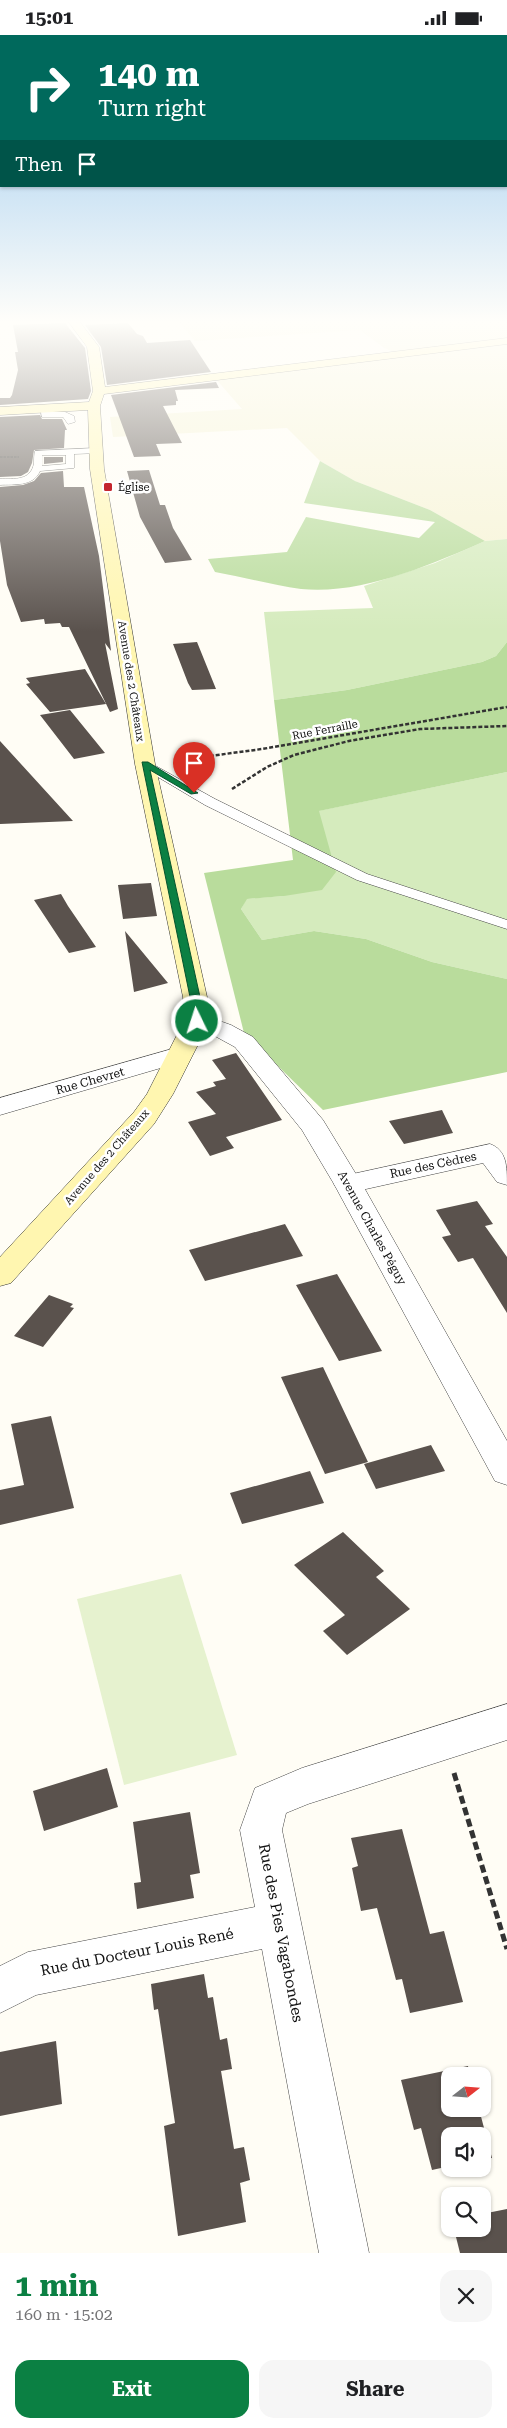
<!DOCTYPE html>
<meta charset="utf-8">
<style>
body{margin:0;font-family:"Roboto Serif",serif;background:#f6f6f6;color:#202124;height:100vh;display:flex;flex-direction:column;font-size:19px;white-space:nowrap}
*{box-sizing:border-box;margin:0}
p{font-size:16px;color:#757577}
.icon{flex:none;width:28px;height:28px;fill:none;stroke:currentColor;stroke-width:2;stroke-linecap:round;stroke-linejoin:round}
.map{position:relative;height:2218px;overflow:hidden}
.side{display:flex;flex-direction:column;background:#fff;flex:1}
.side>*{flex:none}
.guide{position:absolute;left:0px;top:0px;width:508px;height:152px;box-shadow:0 1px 4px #0004;background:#00695c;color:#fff;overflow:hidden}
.needle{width:32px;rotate:73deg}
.buttons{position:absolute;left:441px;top:2032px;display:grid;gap:10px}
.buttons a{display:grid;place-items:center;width:50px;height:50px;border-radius:10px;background:#fff;box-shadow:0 1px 4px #0004;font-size:25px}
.pin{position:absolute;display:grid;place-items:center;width:42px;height:42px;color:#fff;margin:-51px -21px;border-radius:50% 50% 50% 0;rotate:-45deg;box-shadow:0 0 5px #0007}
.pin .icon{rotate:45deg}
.me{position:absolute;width:55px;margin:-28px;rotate:356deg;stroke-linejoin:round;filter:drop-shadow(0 0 4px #0008)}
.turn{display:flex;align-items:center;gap:18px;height:105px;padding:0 15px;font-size:22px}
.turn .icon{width:65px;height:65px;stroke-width:2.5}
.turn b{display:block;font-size:35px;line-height:42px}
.then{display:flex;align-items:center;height:48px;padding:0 15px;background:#0003;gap:10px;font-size:19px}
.round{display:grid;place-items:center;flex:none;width:52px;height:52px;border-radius:15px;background:#f6f6f6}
.headline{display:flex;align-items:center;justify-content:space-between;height:85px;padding:0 15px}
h1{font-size:30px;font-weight:700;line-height:38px;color:#0b8043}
.button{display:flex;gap:10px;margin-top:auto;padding:10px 15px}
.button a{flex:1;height:58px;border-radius:15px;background:#0b8043;color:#fff;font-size:20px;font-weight:700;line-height:58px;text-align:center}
.button a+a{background:#f6f6f6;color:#202124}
.status{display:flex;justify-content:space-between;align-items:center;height:35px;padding:0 25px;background:#fff;direction:ltr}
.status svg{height:14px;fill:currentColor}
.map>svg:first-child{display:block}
</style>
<div class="status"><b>15:01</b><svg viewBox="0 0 49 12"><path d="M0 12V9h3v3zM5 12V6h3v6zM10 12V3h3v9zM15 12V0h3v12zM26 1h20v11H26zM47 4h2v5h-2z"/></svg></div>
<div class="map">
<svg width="507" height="2218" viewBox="0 0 507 2218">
<rect width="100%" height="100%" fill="#fffdf5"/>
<!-- farmland -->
<path fill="#f6f3d4" d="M178,286H507V504L485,506L430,475L355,446L320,426L287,393L113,402L110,382L242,374L215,343L402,320L384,313L360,295L195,306Z"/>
<!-- green -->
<path fill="#d5ebbd" d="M507,504V607L496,621L482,627L347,655L274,665L264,577L373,573L364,551L435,528L485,506Z
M507,737V944L432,927L366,904L314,896L262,905L241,874L246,864L284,861L318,776Z"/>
<!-- forest -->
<path fill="#b9dc9c" d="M320,426L355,446L430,475L485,506C430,530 362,560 301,554C273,550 243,542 215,537L208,524L287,517L306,482L419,503L435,487L304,468Z
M507,607V737L319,776L336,837L322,855L284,861L247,864L241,874L262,905L314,896L366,904L432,927L507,944V1037L323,1075L244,998L204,838L293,825L274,665L347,655L482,627L496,621Z"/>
<!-- pitch -->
<path fill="#e6f2cf" d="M181,1539L237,1720L124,1750L77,1564Z"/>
<!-- building -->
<path fill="#5a524d" d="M65,288L85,313L91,356L88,364L0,370V363H10L12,360L18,335L15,317H18L13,290Z
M128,288L137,299L143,301L147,308L190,305L211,337L107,350L101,312L85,290Z
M216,347L219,353L175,355L178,366H176V370L163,371L182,408L156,409L161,421L134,422L111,360Z
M40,380L42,384H62L67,395H65L64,413L34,415L32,428L28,437L21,441L0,442V382Z
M44,422H63V427L44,429Z
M149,435L160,470H165L173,493L192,525L165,528L140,482L127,436Z
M63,436L64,452H84L99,521L111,616L105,608L118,674L110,677L69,592H62L60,588L45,589L44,584L21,587L7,550L0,506V452L23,450L34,446L41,438Z
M197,607L216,654L192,655L188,648L173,609Z
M85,634L106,669L50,677L26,649L30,648L26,643Z
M70,675L105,718L74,724L40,680Z
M0,706L73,786L0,789Z
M151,848L157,881L123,884L118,850Z
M61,859L68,871L96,912L69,918L34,865Z
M125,896L168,948L134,957Z
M236,1018L282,1085L226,1102L234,1113L210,1121L188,1087L216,1079L196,1057L216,1051L213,1047L226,1044L212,1025Z
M442,1075L453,1098L404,1109L389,1086Z
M477,1166L493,1189L485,1191L507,1222V1278L473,1223L458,1227L442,1202L451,1200L436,1175Z
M285,1189L303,1221L205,1246L189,1215Z
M337,1239L382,1316L339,1326L296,1250Z
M49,1260L73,1269L70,1272L74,1273L43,1312L14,1301Z
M323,1332L368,1427L325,1439L281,1342Z
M51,1381L74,1473L0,1490V1455L24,1450L11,1389Z
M431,1410L445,1436L376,1454L364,1429Z
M310,1436L324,1468L242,1489L230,1458Z
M343,1497L384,1536L376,1542L410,1574L347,1620L323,1596L345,1580L294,1530Z
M107,1733L118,1772L44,1796L33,1756Z
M190,1777L200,1838L190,1840L194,1863L137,1874L134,1848L141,1847L133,1787Z
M402,1794L430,1899L444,1896L463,1967L410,1978L402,1944L396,1945L377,1873L361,1876L352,1833L358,1831L351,1803Z
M204,1939L208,1963L213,1962L220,2005L227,2003L232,2034L221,2036L234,2114L244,2112L250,2145L240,2148L246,2187L178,2201L164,2091L175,2088L158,1974L154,1975L151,1949Z
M56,2006L62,2069L0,2081V2017Z
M468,2031L470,2041H450V2074H479L492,2123L482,2124V2101H450V2131L432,2135L421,2093L414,2095L401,2045Z
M507,2174V2218H460L454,2194H482V2179Z"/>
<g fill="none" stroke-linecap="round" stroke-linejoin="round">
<defs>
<path id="service" d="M40,372H46L48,377H65L74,381L75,387L68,389L63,382H42Z
M96,413L99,414V418L74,419V433L40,436C33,452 14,449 0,450V444C14,444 31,446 34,428C34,424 34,420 35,416ZM42,420H66V429L42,431Z
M145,725L215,764L367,839L507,885V894L357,845L205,770L141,732L139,729Z"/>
<path id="minor" d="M179,1012L188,1015L192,1020L188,1025L0,1080V1063Z
M490,1109C507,1115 507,1132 507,1150L497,1147L483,1128L348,1158L338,1155L334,1149L338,1143L348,1140Z
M507,1669V1705L308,1769L286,1778L282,1795L369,2218H319L262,1914L36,1960L0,1978V1931L28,1917L255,1872L240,1795L255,1753L302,1733Z"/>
<path id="tertiary" d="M197,978L231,990L253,1002L323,1085L362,1149L507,1406V1450L495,1446L334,1149L302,1095L235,1012L213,1000L188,991L184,986L188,981Z"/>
<path id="secondary" d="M68,286H79L99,312L105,352L507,303V309L104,359L100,371L104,434L155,729L207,962L210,986L173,1059L154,1089L11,1248L0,1251V1222L134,1077L147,1059L184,986L183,962L135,729L90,434L88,375L0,380V372L89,367L93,356L87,312Z"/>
</defs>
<!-- service casing -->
<use href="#service" stroke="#444" stroke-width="1"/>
<!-- minor casing -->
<use href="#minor" stroke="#444" stroke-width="1"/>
<!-- tertiary casing -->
<use href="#tertiary" stroke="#444" stroke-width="1"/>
<!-- secondary casing -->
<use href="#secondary" stroke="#333" stroke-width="1"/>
<!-- path-far2 -->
<path stroke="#333" stroke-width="1" stroke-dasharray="2.5 1" stroke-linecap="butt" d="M0,422H19"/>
<!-- path-far1 -->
<path stroke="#333" stroke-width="2.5" stroke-dasharray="4 2" stroke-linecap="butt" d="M180,725L262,714L507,672
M232,754L267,732L294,720L349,706L420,694L507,691"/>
<!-- path -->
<path stroke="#333" stroke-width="5" stroke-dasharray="8 4" stroke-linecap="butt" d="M454,1738L507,1914"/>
<!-- service -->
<use href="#service" fill="#fff" fill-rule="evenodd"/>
<!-- minor -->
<use href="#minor" fill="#fff" fill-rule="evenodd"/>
<!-- tertiary -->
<use href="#tertiary" fill="#fff" fill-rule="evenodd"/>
<!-- secondary -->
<use href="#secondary" fill="#fff6b0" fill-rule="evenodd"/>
</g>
<!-- sky -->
<linearGradient id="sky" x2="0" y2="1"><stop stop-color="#95c6ee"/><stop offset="0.48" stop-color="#fffefa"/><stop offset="1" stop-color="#fffefa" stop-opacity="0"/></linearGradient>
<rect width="507" height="597" fill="url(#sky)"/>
<!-- route -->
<path fill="#0b8043" stroke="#07532c" d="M142,727H148L198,758L191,759L150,735L200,962L202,986L197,989L191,986L190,962Z"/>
<!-- markers -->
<rect fill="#c4262e" stroke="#fff" stroke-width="2" x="103" y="447" width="10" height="10" rx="2.5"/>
<g text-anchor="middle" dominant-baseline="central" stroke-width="5" stroke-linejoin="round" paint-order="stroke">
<!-- far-poi labels -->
<g font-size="11" fill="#111" stroke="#fff" text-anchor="start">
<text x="118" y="452">Église</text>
</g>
<!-- far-street labels -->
<g font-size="11" fill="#111" stroke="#fff">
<text transform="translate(131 646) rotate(81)">Avenue des 2 Châteaux</text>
<text transform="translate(325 695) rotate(-11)">Rue Ferraille</text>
<text transform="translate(107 1122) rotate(-49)">Avenue des 2 Châteaux</text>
</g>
<!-- street labels -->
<g font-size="12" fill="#111" stroke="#fff">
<text transform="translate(90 1046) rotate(-16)">Rue Chevret</text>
<text transform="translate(433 1130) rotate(-12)">Rue des Cèdres</text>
<text transform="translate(372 1193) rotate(61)">Avenue Charles Péguy</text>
</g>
<!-- near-street labels -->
<g font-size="15" fill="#111" stroke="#fff">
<text transform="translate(281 1898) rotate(79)">Rue des Pies Vagabondes</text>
<text transform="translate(137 1917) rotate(-11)">Rue du Docteur Louis René</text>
</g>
</g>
</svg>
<div class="buttons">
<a><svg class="needle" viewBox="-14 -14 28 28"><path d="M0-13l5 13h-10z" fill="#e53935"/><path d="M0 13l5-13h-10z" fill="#757577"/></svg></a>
<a><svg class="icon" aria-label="sound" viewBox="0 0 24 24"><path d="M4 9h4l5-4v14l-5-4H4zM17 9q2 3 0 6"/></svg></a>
<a><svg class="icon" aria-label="search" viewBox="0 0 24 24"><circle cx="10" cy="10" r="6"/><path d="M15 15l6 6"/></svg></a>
</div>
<div class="pin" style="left:194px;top:758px;background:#d93025"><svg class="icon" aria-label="arrive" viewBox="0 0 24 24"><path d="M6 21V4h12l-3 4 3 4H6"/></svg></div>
<svg class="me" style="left:197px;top:986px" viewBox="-20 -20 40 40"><circle r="17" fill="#0b8043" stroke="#fff" stroke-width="3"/><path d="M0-11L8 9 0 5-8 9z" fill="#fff"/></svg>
<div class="guide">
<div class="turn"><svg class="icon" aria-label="right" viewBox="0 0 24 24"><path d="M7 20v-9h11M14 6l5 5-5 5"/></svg><div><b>140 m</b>Turn right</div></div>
<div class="then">Then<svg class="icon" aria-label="arrive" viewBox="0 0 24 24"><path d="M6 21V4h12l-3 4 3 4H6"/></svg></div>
</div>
</div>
<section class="side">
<div class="headline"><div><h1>1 min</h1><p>160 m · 15:02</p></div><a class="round"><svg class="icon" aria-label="close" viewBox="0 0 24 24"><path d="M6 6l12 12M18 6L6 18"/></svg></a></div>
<div class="button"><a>Exit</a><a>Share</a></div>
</section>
